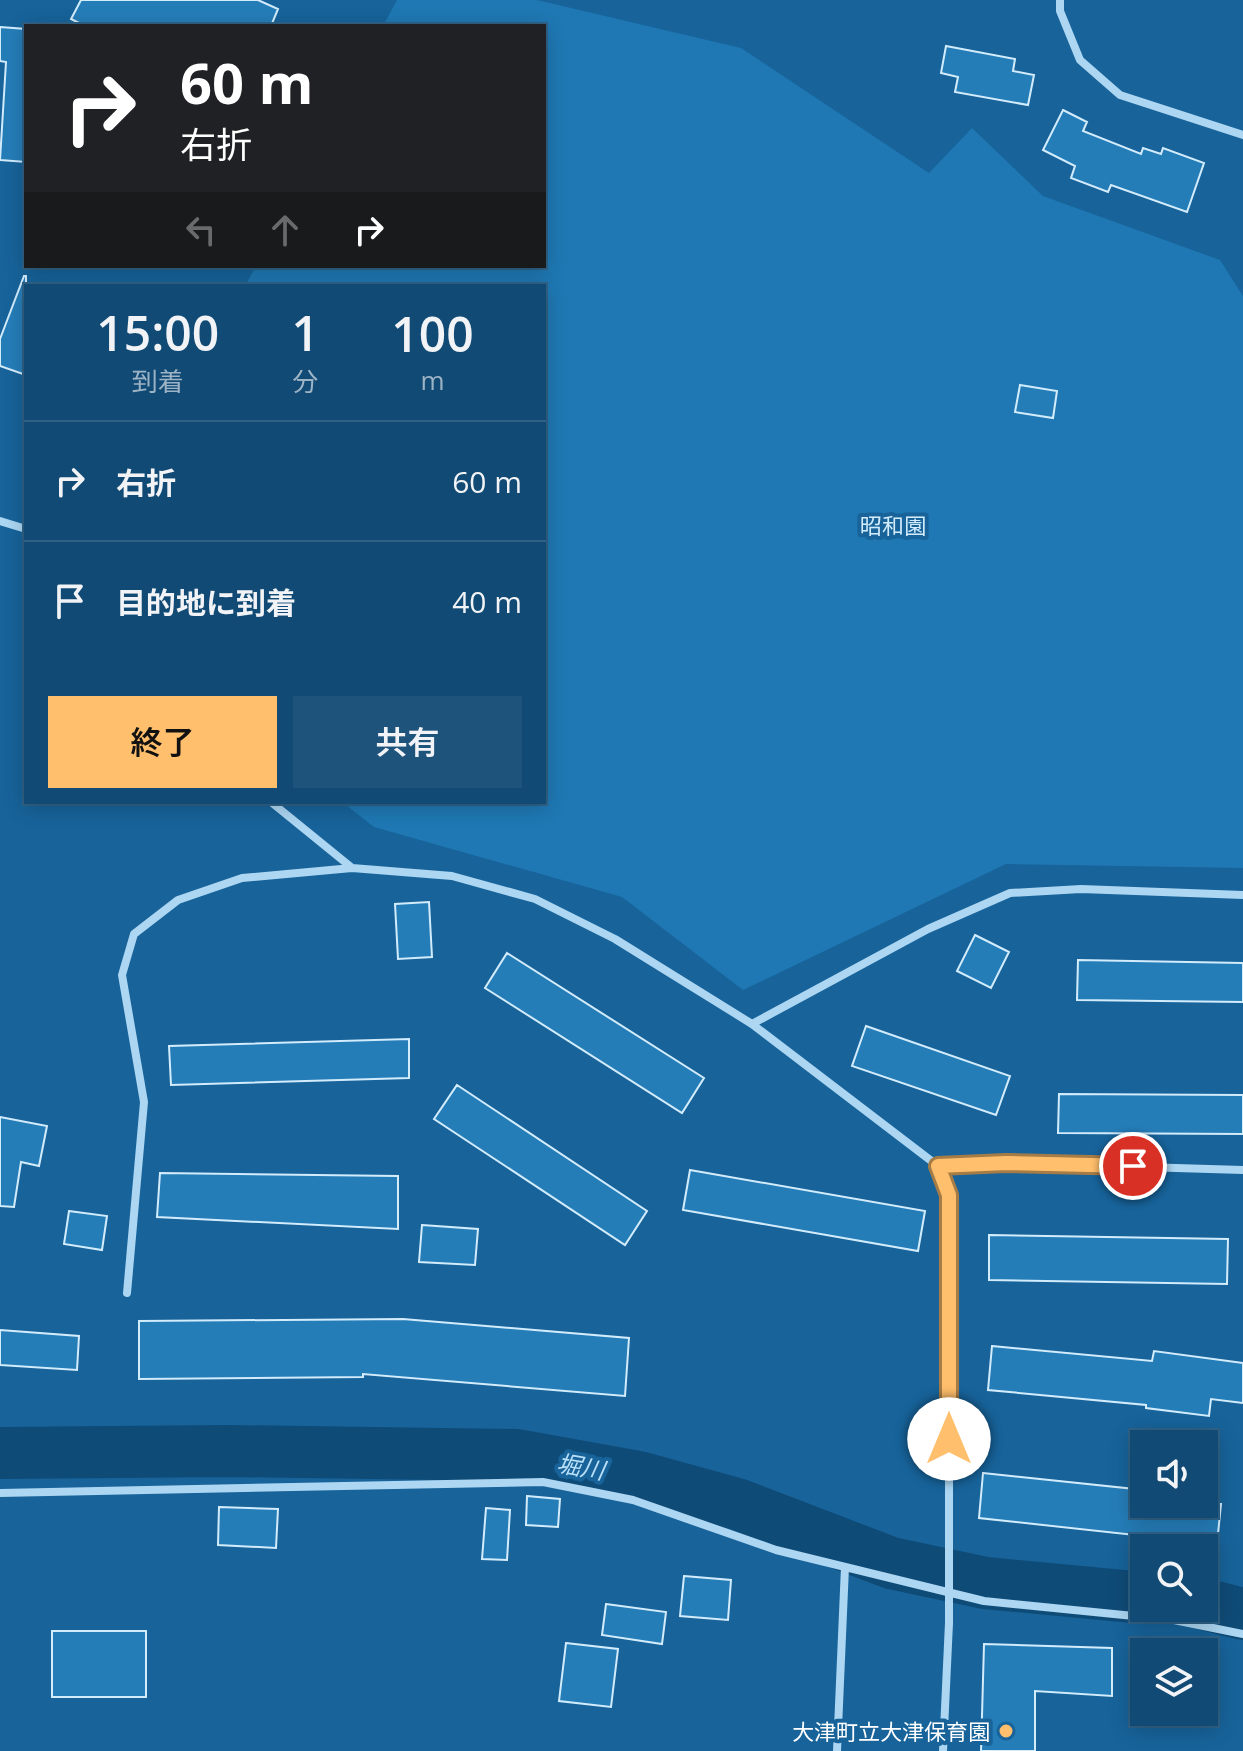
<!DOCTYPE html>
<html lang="ja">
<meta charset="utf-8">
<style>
body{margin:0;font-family:"Open Sans","Noto Sans JP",sans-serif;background:#1e547c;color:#f1f3f6;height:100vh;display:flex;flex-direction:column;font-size:30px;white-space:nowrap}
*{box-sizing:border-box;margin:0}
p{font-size:26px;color:#9cb3c5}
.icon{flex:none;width:44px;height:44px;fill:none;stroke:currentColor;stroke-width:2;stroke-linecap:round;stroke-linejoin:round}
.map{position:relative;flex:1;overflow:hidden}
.drawer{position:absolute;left:24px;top:284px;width:522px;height:520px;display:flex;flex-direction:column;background:#114a74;border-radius:0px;box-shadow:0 4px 20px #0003,0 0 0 2px #306286}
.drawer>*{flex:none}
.guide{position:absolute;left:24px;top:24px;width:522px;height:244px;border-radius:0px;box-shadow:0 4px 20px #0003,0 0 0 2px #306286;background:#202124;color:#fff;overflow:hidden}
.fabs{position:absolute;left:1130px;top:1430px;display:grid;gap:16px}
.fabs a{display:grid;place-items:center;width:88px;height:88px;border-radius:0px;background:#114a74;box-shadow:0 4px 20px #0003,0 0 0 2px #306286;font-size:40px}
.pin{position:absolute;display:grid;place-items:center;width:68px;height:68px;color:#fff;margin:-34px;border:4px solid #fff;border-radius:50%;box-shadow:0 2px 8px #0007}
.me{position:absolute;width:88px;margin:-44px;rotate:0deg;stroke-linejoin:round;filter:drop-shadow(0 0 6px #0008)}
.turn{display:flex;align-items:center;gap:28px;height:168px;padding:0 24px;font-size:36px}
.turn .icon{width:104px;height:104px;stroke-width:2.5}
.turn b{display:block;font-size:56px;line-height:68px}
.lanes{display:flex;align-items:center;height:76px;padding:0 24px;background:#0003;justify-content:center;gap:40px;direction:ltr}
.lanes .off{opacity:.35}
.eta{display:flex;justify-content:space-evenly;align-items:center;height:136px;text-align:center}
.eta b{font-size:48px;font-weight:600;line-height:56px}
.cta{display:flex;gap:16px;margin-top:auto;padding:16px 24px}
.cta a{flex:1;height:92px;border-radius:0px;background:#ffbf6c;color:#111;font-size:32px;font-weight:600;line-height:92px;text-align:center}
.cta a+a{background:#1e547c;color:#f1f3f6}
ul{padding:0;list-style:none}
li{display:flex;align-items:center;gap:24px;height:120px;padding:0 24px;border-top:2px solid #306286}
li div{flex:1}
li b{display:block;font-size:30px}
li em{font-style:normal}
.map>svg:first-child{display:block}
</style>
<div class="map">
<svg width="1243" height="1751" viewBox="0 0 1243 1751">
<rect width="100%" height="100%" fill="#17639a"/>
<!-- green -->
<path fill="#1f78b3" d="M397,0H537L741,48L929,173L972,128L1043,196L1220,260L1243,296V868L1006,864L743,990L622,897L374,827L342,802H544V286H245L256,266H544V26H383Z"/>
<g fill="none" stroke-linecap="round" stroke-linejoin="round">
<!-- river -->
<path stroke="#0f4b77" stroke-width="52" d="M0,1453L228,1451L517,1455L639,1477L737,1504L891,1563L985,1583L1144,1598
M1204,1604L1243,1614"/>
</g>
<!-- building -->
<path fill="#257db8" stroke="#d3ecfc" stroke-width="2" d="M81,0H258L278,9L271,26H85L71,19Z
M0,27L26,29V162L0,160L6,62L0,61Z
M946,46L1015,59L1013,71L1034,75L1028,105L955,92L958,77L941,73Z
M1063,110L1087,122L1083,131L1141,154L1143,148L1161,154L1163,148L1204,163L1187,212L1111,185L1108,192L1071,178L1075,166L1043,150Z
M24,276H26V375L0,366V339Z
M1020,385L1057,391L1053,418L1015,412Z
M429,902L432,957L398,959L395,904Z
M975,935L1009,952L991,988L957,971Z
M507,953L704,1078L682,1113L485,988Z
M1078,960L1243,963V1002L1077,1000Z
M866,1026L1010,1076L996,1115L852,1066Z
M409,1039V1078L171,1085L169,1046Z
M457,1085L647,1211L625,1245L434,1119Z
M1059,1094L1243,1095V1134L1058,1133Z
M0,1117L47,1126L39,1166L21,1162L14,1207L0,1206Z
M690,1170L925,1211L918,1251L683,1210Z
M160,1173L398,1176V1229L157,1217Z
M69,1211L107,1216L102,1250L64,1244Z
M422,1225L478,1229L475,1265L419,1262Z
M989,1235L1228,1239L1227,1284L989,1280Z
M403,1319L629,1338L625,1396L363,1374V1377L139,1379V1321Z
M0,1330L79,1336L77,1370L0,1365Z
M992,1346L1152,1361L1154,1351L1243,1363V1403L1211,1399L1209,1416L1146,1408V1405L988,1390Z
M983,1473L1144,1490V1504H1221L1217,1544L979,1518Z
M527,1496L560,1499L558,1527L526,1525Z
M219,1507L278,1509L276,1548L218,1545Z
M486,1508L510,1510L507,1560L482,1559Z
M684,1576L731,1580L728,1620L680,1616Z
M606,1604L666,1612L662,1644L602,1635Z
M52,1631H146V1697H52Z
M566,1643L618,1649L611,1707L559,1701Z
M984,1644L1112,1648V1696L1035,1691V1751H981Z"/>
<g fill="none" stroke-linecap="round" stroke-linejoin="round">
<!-- street -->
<path stroke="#acd6f2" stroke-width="8" d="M1060,0V11L1080,60L1120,95L1243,135
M0,521L26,529
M271,802L351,867
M752,1024L928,929L1010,893L1081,889L1243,895
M938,1166L1006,1163L1243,1170
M127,1293L144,1102L122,975L134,934L178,900L242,878L352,868L452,876L535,899L615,939L752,1024L938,1166L949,1195V1531
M0,1493L543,1482L633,1500L776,1550L984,1601L1174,1620L1243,1634
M837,1751L845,1567
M943,1751L949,1623"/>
<!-- street-bridge -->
<path stroke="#acd6f2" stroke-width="8" d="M949,1623V1531"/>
</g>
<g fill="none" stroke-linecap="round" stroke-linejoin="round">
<defs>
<path id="route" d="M949,1439V1195L938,1166L1006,1163L1133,1166"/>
</defs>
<!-- route casing -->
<use href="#route" stroke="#a67c46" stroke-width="20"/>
<!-- route -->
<use href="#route" stroke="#ffbf6c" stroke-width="14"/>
</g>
<!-- markers -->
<circle fill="#ffbf6c" stroke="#17639a" stroke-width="3" cx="1006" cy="1731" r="8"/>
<g text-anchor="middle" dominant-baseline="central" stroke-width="8" stroke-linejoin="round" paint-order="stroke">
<!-- park labels -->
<g font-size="22" fill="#d3ecfc" stroke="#17639a">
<text x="893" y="525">昭和園</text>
</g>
<!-- poi labels -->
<g font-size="22" fill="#fff" stroke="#17639a" text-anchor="end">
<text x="990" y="1731">大津町立大津保育園</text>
</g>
<!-- water labels -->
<g font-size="24" font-style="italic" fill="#b8dff8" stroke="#17639a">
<text transform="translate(581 1466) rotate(10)">堀川</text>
</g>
</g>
</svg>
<div class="fabs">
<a><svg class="icon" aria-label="sound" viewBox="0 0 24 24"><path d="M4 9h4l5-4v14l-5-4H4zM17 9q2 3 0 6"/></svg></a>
<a><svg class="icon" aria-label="search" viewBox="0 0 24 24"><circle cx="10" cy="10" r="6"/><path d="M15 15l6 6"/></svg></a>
<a><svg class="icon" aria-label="layers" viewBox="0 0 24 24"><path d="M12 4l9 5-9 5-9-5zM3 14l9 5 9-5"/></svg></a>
</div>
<div class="pin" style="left:1133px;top:1166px;background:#d93025"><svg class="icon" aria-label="arrive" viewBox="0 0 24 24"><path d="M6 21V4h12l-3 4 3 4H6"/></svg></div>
<svg class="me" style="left:949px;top:1439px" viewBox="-20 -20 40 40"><circle r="19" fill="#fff"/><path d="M0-13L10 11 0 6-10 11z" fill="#ffbf6c"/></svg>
<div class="guide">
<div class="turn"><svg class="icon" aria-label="right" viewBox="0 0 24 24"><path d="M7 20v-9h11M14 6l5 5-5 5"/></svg><div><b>60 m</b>右折</div></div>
<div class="lanes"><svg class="icon off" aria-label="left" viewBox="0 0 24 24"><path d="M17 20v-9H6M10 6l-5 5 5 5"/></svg><svg class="icon off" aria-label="ahead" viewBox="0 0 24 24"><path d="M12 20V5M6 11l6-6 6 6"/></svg><svg class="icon" aria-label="right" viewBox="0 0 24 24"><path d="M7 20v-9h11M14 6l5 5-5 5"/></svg></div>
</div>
<section class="drawer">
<div class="eta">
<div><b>15:00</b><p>到着</p></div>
<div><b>1</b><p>分</p></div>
<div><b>100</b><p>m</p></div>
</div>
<ul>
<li><svg class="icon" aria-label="right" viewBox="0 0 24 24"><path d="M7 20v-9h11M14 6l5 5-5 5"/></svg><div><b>右折</b></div><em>60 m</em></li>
<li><svg class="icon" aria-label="arrive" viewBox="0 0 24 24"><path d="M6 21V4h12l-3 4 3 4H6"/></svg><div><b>目的地に到着</b></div><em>40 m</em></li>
</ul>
<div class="cta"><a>終了</a><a>共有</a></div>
</section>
</div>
